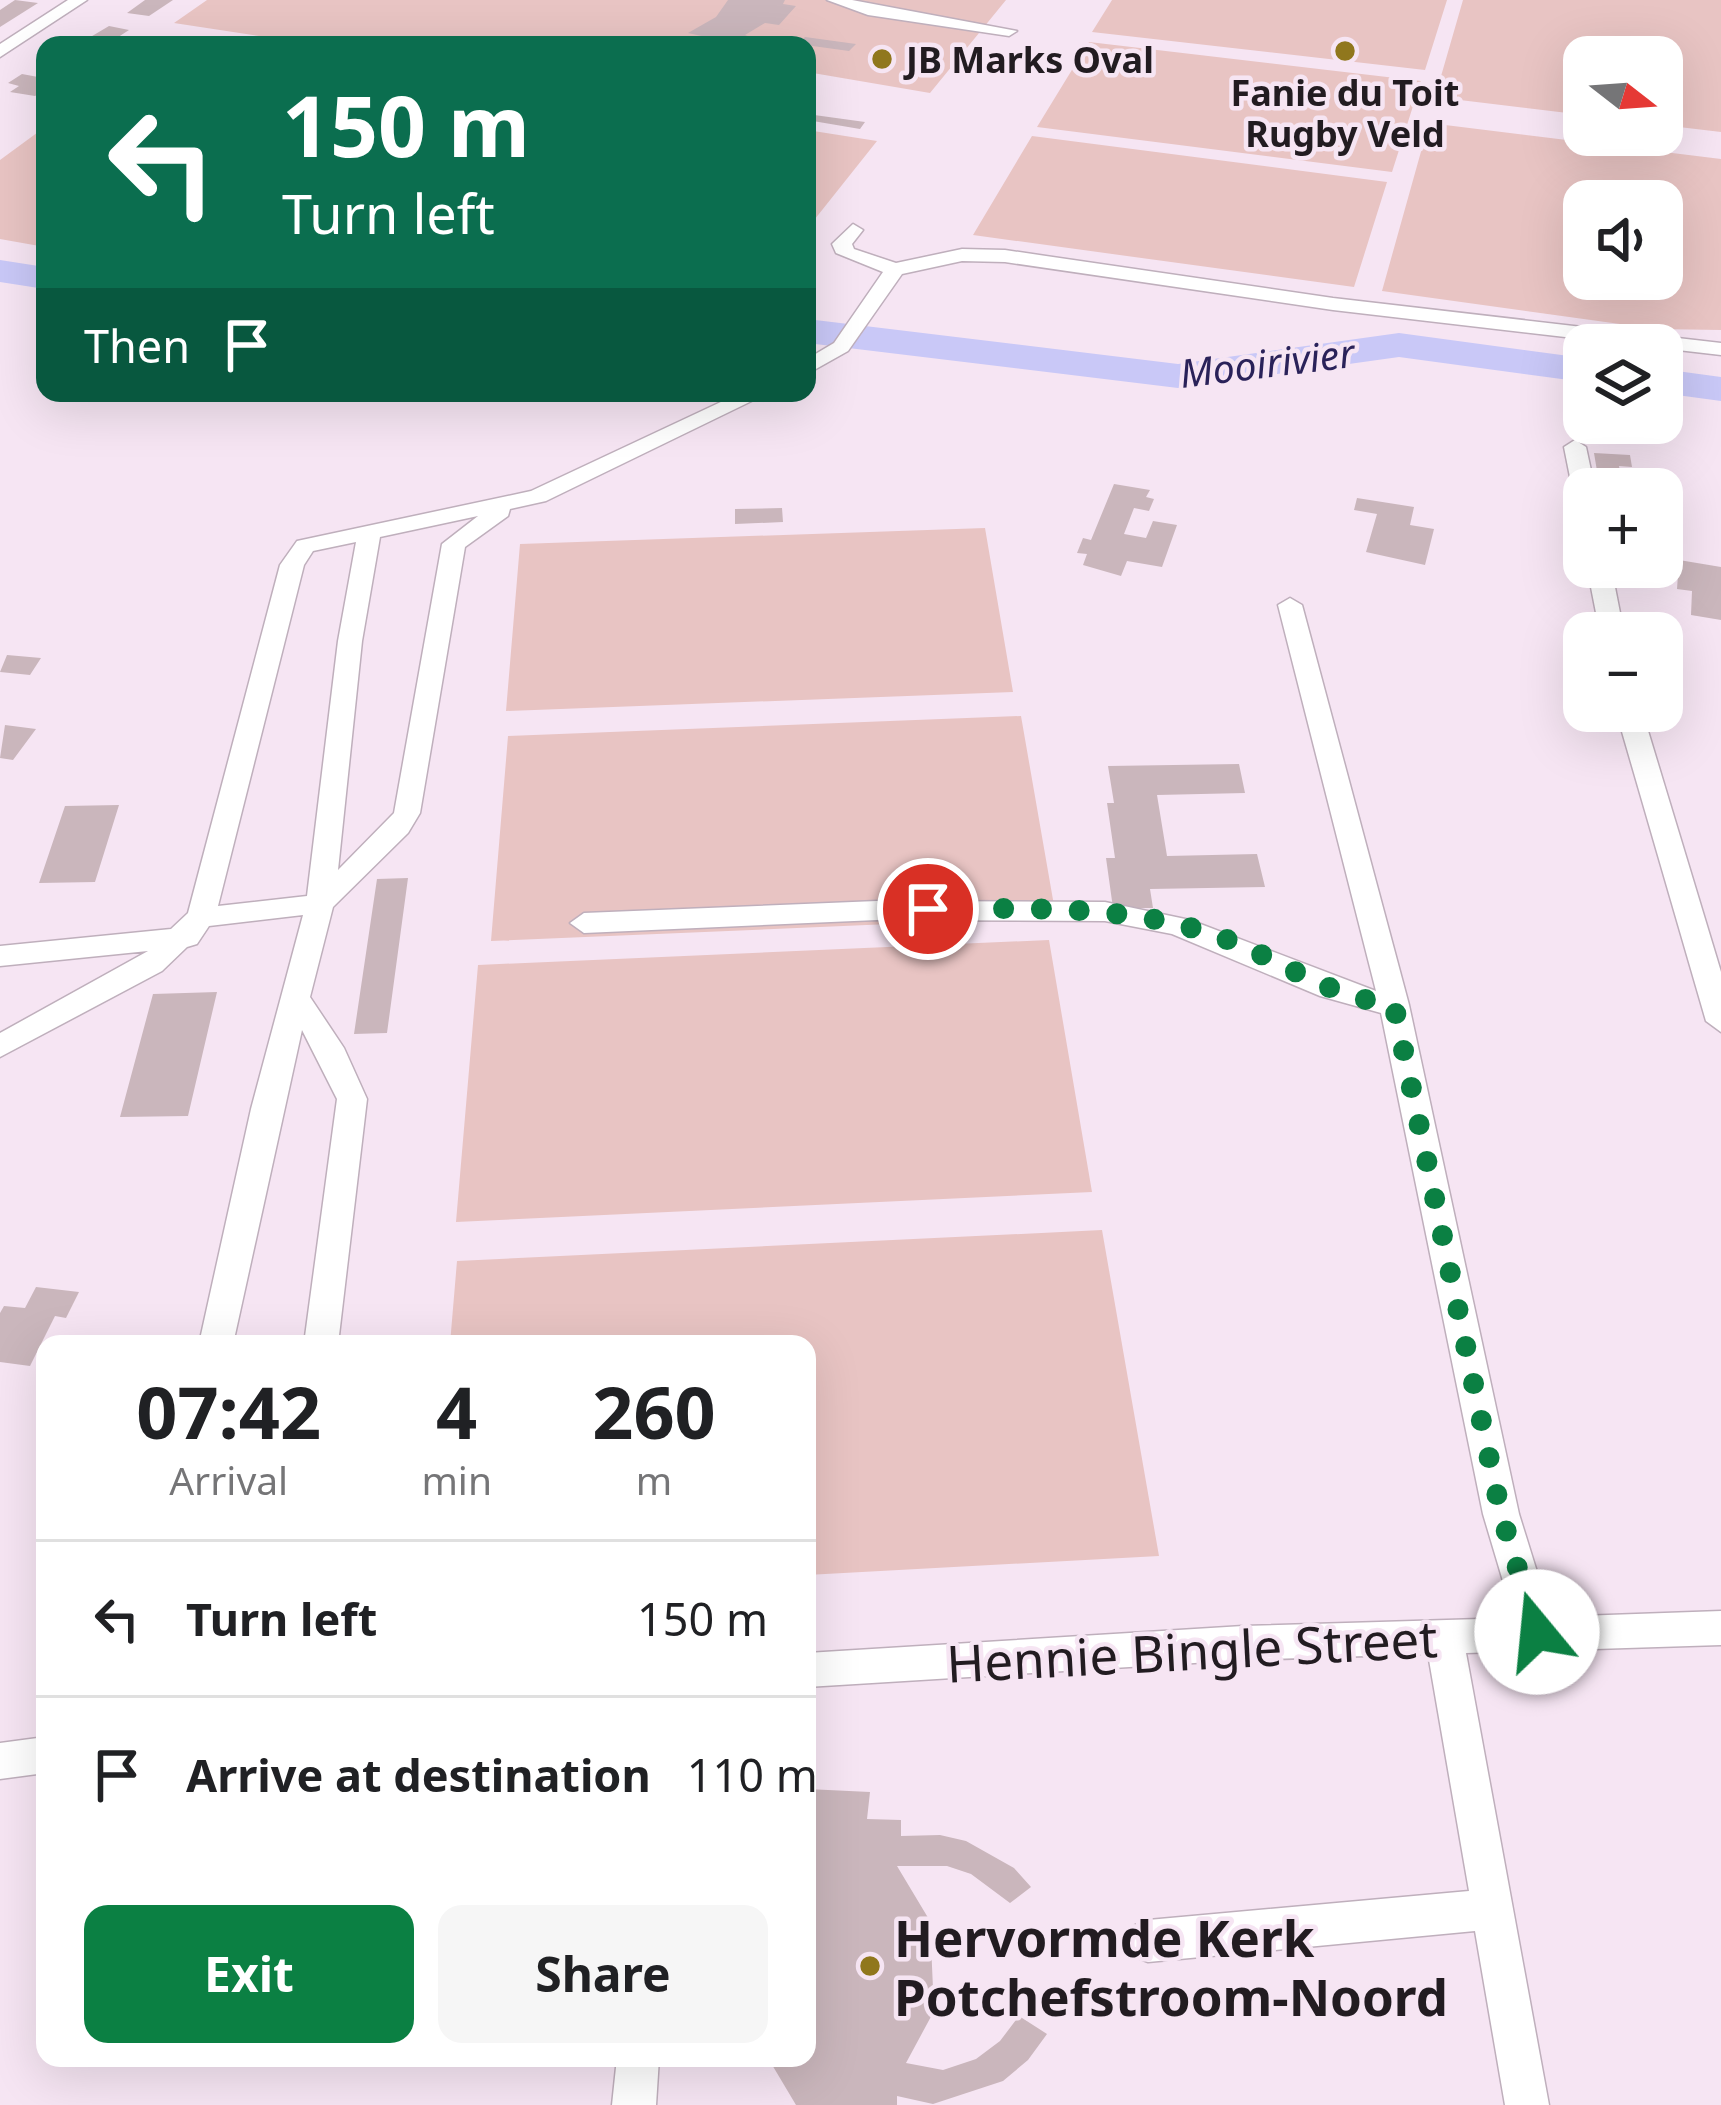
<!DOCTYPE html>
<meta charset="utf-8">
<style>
body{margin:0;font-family:"Noto Sans",sans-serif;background:#f6f6f6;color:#202124;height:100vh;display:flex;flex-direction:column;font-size:45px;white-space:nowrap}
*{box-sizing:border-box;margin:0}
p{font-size:39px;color:#757577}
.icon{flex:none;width:66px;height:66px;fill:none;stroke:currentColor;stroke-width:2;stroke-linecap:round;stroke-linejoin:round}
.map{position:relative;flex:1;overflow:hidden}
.sheet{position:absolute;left:36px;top:1335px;width:780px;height:732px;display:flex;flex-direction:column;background:#fff;border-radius:24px;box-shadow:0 12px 48px #0002}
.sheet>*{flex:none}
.top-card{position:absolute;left:36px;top:36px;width:780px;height:366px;border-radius:24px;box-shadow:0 12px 48px #0002;background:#0b6e4f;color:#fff;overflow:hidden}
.needle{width:78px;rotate:107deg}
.fabs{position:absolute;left:1563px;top:36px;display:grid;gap:24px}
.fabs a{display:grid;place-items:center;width:120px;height:120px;border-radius:24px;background:#fff;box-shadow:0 12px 48px #0002;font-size:60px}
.pin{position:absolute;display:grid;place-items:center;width:102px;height:102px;color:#fff;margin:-51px;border:6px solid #fff;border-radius:50%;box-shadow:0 3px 12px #0007}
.me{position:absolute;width:132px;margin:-66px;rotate:343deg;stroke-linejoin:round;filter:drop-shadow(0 0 9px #0008)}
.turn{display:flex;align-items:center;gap:42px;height:252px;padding:0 48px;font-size:54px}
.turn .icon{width:156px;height:156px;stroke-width:2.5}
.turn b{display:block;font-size:84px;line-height:102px}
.then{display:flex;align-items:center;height:114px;padding:0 48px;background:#0003;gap:24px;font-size:45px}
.eta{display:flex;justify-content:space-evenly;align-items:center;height:204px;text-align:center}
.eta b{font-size:72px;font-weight:700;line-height:84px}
.cta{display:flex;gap:24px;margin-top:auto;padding:24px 48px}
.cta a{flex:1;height:138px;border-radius:24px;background:#0b8043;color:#fff;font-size:48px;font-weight:700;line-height:138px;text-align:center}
.cta a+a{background:#f6f6f6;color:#202124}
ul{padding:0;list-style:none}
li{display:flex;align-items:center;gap:36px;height:156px;padding:0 48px;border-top:3px solid #e0e0e0}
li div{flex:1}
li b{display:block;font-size:45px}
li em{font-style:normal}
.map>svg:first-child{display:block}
</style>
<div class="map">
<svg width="1721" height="2105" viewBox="0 0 1721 2105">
<rect width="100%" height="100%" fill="#f6e5f3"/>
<!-- green -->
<path fill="#e8c4c3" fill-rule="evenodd" d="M207,0H1006L930,93L807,72V45H319L174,23Z
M1112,0H1447L1425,70L1092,32Z
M1463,0H1721V132L1662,125V57H1584V115L1435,97Z
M1089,42L1421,81L1392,172L1037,127Z
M1429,123L1721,159V330L1656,329L1382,291ZM1584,201H1662V279H1584Z
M45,127V247L0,239V160Z
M807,130L877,141L807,229Z
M1032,136L1387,182L1354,287L973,235Z
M985,528L1013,692L506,711L520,544Z
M1021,716L1056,917L491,941L508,736Z
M1049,940L1092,1192L456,1222L478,965Z
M1102,1230L1159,1556L807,1575V1344H450L457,1261Z"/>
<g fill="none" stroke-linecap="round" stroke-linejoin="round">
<!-- river -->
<path fill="#c9c8f7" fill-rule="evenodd" d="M0,260L45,267V289L0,282Z
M807,319L1178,364L1399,333L1584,358V382L1399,357L1178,388L807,343Z
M1662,369L1721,377V401L1662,393Z"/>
</g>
<!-- building -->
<path fill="#cab6bc" d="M15,0L38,3L0,27V10Z
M145,0H173L149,16L127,13Z
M728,0H785L783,4L796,6L779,25L765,23L745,35L753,38L742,45L688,33L716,17Z
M109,26L129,30L106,45H77Z
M805,37L856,44L849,51L798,44Z
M45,72V90L35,96L10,92L19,86L8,83L22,74L38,77Z
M807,114L865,122L860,129L807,120Z
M1594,453L1630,455L1632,467L1619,466L1623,489H1600Z
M1114,484L1150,490L1146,497L1154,499L1149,511L1134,508L1124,534L1146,538L1153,521L1177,525L1162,567L1127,561L1121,576L1083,565L1087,554L1077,553L1083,538L1091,540Z
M1357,498L1414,507L1410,525L1434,529L1425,565L1366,552L1377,514L1354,510Z
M782,508L783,522L735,524V509Z
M1662,528L1680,531V544L1672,542V560L1662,558Z
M1679,560L1721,567V620L1691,615L1692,591L1677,589Z
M7,655L41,658L30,675L0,672Z
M5,725L36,729L13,760L0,758Z
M1239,764L1245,793L1157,795L1167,856L1257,854L1265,887L1150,889L1153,908H1113L1106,858H1115L1107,803H1114L1108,766Z
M119,805L95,882L39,883L65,806Z
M408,878L387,1033L354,1034L377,879Z
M217,992L188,1116L120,1117L153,994Z
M36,1287L79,1292L66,1318L55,1316L30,1366L0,1362V1313L4,1306L25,1308Z
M807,1789L870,1792L867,1819L901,1820V1836L940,1835L966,1841L1014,1868L1031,1887L1010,1903L971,1874L947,1866H897L930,1921L934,2011L906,2063L943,2070L976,2059L1000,2041L1019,2016L1047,2034L1028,2060L1003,2081L933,2104L897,2096V2105H796L768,2058H807Z"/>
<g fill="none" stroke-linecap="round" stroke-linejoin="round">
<defs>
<path id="minor" d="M68,0H87L0,57V44Z
M827,0H852L1017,31L1009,36L868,15Z
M853,224L863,230L852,244L854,249L896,263L962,249L1005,250L1333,298L1721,343V355L1333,310L1005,262L962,261L902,274L848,351L807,374V359L834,343L883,272L836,253L832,244Z
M740,393H768L546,501L510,509L508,516L465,547L420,813L408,833L333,907L310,997L344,1048L367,1099L338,1344H304L337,1099L302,1030L233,1344H199L251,1109L303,915L209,926L197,944L187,947L162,971L0,1057V1033L148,951L0,966V946L171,929L188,913L280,565L297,541L531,491ZM478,516L442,544L394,813L338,870L362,641L380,537ZM356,542L338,641L307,896L218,906L304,565L313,551Z
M1575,440L1586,447L1595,489H1584V499L1573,492L1564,447Z
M1587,567H1611L1624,633H1600Z
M1290,598L1302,605L1409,1005L1519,1514L1551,1617L1721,1611V1645L1466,1653L1549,2105H1505L1475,1931L1148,1962L1133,1956L1127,1941L1133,1926L1148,1920L1469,1891L1428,1654L1243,1660L807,1687V1653L1243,1626L1514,1618L1483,1514L1381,1013L1320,996L1172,934L1105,921L877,920L584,933L570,923L584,913L877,901L1105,902L1190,920L1376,991L1278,605Z
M1616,711H1642L1721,972V1032L1706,1021Z
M45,1737V1773L0,1779V1743Z
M617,2058H659L656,2105H612Z"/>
</defs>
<!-- minor casing -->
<use href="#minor" stroke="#bfafbc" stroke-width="3"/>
<!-- minor -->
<use href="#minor" fill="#fff" fill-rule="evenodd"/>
</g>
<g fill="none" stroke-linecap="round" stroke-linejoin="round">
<!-- route -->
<path stroke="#0b8043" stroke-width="21" stroke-dasharray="0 37.8" d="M928,909C1026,909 1128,903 1223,938C1287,962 1322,995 1394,1005L1501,1514L1537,1632"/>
</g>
<!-- markers -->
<g fill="#90771d" stroke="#f6e5f3" stroke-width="4.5">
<circle cx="1345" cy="51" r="12"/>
<circle cx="882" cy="59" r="12"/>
<circle cx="870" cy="1966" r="12"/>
</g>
<g text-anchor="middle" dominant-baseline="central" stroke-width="9" stroke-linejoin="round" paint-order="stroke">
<!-- far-poi labels -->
<g font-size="36" font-weight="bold" fill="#221c21" stroke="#f6e5f3" text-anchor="start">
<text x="906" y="59">JB Marks Oval</text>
<text x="1345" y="92" text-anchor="middle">Fanie du Toit<tspan x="1345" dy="41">Rugby Veld</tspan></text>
</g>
<!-- far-water labels -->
<g font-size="39" font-style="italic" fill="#2a2259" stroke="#f6e5f3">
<text transform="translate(1267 362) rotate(-7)">Mooirivier</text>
</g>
<!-- near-street labels -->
<g font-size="51" fill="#221c21" stroke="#f6e5f3">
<text transform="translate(1192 1650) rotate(-3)">Hennie Bingle Street</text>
</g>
<!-- near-poi labels -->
<g font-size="51" font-weight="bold" fill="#221c21" stroke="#f6e5f3" text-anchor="start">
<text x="894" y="1937">Hervormde Kerk<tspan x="894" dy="59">Potchefstroom-Noord</tspan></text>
</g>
</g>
</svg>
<div class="fabs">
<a><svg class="needle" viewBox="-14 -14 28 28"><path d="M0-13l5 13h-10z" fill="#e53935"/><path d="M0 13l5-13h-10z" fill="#757577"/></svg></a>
<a><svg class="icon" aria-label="sound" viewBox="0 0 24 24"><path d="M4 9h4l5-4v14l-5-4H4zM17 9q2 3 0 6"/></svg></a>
<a><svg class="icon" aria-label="layers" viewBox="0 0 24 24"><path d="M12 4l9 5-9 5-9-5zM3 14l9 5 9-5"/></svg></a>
<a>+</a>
<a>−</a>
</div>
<div class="pin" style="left:928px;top:909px;background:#d93025"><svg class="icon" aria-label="arrive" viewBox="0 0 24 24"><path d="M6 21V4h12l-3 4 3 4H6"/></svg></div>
<svg class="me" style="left:1537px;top:1632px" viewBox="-20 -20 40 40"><circle r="19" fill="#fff"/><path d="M0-13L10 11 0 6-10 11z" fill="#0b8043"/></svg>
<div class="top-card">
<div class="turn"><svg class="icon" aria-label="left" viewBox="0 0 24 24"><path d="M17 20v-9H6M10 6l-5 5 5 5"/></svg><div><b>150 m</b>Turn left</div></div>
<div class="then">Then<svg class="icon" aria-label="arrive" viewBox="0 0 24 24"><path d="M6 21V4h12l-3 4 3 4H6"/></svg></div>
</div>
<section class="sheet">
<div class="eta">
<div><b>07:42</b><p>Arrival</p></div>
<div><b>4</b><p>min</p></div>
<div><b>260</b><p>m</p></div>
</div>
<ul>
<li><svg class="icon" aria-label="left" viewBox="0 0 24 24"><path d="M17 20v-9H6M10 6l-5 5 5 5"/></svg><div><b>Turn left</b></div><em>150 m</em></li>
<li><svg class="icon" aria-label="arrive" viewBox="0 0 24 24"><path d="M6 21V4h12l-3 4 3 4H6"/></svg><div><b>Arrive at destination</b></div><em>110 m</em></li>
</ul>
<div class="cta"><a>Exit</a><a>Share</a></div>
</section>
</div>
